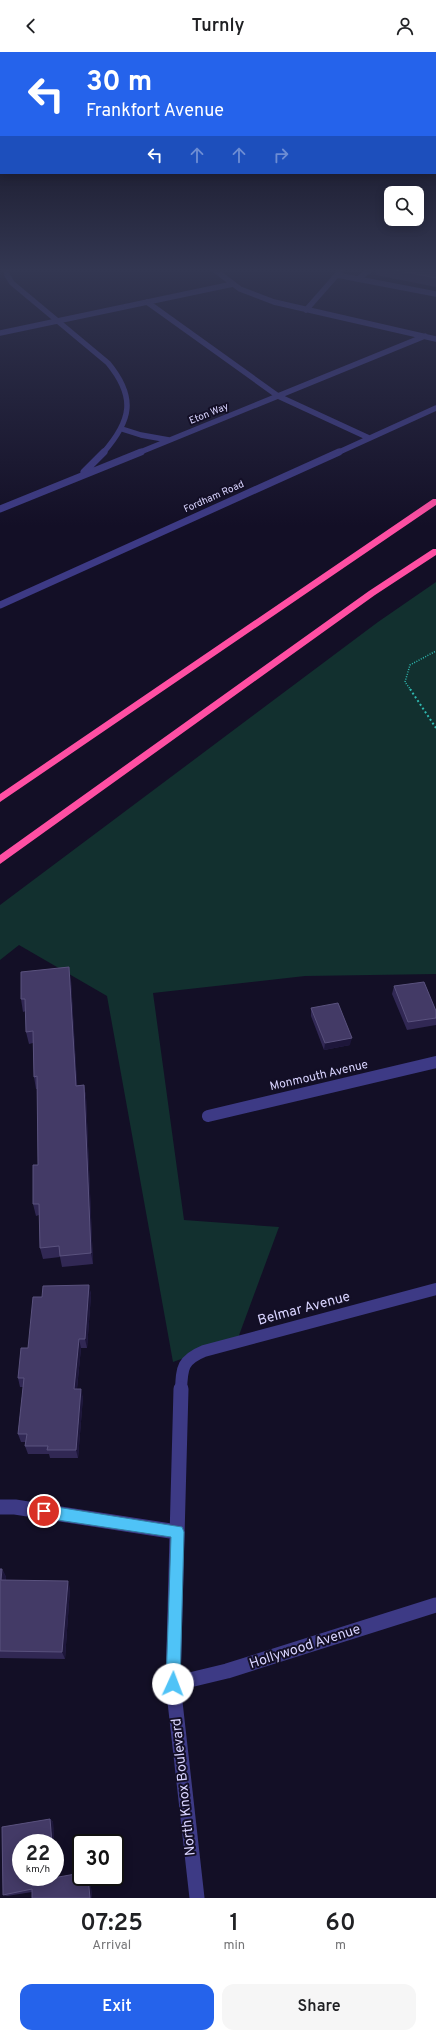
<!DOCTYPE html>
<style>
body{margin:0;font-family:Overpass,sans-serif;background:#f6f6f6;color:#202124;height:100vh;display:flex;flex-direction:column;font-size:15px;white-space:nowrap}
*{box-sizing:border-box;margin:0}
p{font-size:13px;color:#757577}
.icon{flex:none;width:22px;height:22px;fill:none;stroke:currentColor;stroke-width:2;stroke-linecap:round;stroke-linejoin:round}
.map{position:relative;height:1846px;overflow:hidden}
.drawer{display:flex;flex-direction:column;background:#fff;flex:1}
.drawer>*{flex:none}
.hud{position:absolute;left:0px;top:0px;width:436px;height:122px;box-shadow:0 2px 10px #0003;background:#2563eb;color:#fff;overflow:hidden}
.buttons{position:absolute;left:384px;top:134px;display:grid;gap:8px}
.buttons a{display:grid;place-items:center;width:40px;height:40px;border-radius:8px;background:#fff;box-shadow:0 2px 10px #0003;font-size:20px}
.speed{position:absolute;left:12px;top:1782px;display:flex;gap:8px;font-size:20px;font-weight:700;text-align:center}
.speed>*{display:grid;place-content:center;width:52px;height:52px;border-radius:50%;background:#fff;box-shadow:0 2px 10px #0003;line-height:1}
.speed small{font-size:10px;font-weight:400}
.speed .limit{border:2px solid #111;border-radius:6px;background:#fff;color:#111}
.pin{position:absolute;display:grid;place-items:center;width:34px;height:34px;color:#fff;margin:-17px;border:2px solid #fff;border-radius:50%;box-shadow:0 1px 4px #0007}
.me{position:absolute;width:44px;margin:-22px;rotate:2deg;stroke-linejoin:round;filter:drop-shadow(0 0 3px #0008)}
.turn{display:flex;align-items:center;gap:14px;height:84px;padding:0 20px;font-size:18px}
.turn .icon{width:52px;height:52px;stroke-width:2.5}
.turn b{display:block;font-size:28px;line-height:34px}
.lanes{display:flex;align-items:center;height:38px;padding:0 20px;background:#0003;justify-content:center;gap:20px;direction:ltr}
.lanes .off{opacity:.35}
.eta{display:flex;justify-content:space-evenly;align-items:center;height:68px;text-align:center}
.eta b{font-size:24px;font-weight:600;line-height:28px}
.button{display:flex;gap:8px;margin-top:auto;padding:8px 20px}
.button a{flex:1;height:46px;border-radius:12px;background:#2563eb;color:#fff;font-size:16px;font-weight:600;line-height:46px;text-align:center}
.button a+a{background:#f6f6f6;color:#202124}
header{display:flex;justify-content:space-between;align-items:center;height:52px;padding:0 20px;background:#fff;font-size:18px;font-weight:600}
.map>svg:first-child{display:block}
</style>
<header><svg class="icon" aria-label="back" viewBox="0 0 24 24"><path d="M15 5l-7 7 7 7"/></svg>Turnly<svg class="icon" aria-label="person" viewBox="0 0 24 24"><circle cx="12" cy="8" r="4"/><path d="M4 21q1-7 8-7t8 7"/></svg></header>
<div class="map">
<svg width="436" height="1846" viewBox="0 0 436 1846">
<rect width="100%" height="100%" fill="#130f26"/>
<!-- green -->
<path fill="#12302f" d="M436,530V922L305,924L153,941L184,1168L279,1175L238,1286L173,1310L107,944L19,893L0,908V853L378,570Z"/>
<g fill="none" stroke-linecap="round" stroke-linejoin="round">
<!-- path-far1 -->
<path stroke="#2fb8b0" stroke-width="1.5" stroke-dasharray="1 1.5" stroke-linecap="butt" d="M411,638L405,630L410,613L436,599"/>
<!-- path -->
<path stroke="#2fb8b0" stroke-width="2" stroke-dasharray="2 2.5" stroke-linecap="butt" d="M410,637L436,676"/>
<!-- minor-far3 -->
<path stroke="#3d3a85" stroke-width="5.5" d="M6,216L7,223L12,231L108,311C136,345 132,368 103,401
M212,216L240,237L274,250L436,287
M337,223L436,242
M358,227L372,216
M147,250L278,344L369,386
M306,258L343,216
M0,281L233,232
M122,377L141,383L169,388
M138,401L425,284
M337,401L436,356"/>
<!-- minor-far2 -->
<path stroke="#3d3a85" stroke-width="7" d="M84,420L104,400
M0,457L141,400
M0,553L339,400"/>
<!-- minor-far1 -->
<path stroke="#3d3a85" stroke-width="12" d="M208,1064L436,1010
M181,1338C182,1316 182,1308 204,1299L436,1237"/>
<!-- minor -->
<path stroke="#3d3a85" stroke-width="15" d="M181,1337L173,1632L197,1846
M0,1455H15L177,1480
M173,1632L227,1619L436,1553"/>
<!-- highway -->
<path fill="#ff4fa3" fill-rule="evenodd" d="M433,447H436V453L0,750V742Z
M433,497H436V503L375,543L0,812V803L369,539Z"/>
</g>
<!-- wall -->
<path fill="#312854" d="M376,216H436V235L376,223Z
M71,928L77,1033H84L86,1045L93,1212L62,1215L60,1205L43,1207L40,1196L39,1163L36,1164L33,1152L38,1113L37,1037H36L34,1025L33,991L29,992L26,980V959L23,960L21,947Z
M394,934L436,959V973L407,978L392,942Z
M311,956L350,993L324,998L311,964Z
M89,1233L91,1243L87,1296H81L77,1337L83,1345L78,1406H50L49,1402H28L25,1394L26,1390H21L18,1382L23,1335H20L18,1326L28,1296L42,1245Z
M0,1517H2L6,1525V1528L70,1536L65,1607L0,1606Z
M50,1767L53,1770L54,1791H21V1825H55V1803L56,1826L81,1821V1825H90L92,1846H32V1840L7,1844L3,1843L2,1775Z"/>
<!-- shaded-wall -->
<path fill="#1d163a" d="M69,915L71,928L78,1046L76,1034Z
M352,986L350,993L324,998L325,991Z
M84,1033L86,1045L93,1212L91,1201Z
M89,1233L91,1243L87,1296L85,1287Z
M79,1287L81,1296L76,1345L74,1337Z
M81,1337L83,1345L78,1406L76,1398Z
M2,1517L6,1525L5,1536L1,1528Z
M68,1529L70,1536L65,1607L62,1600Z
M50,1767L53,1770L54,1791H52Z
M55,1803L56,1828L53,1826V1825H55Z
M88,1825H90L92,1846H90Z"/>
<!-- building -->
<path fill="#433a66" stroke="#5a527e" d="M385,216H436V226Z
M69,915L76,1034L84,1033L91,1201L60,1204L59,1194L40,1196L39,1152H33V1113H38L37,1024L34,1025L33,979L26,980L25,947H21V920Z
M424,930L436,959V966L408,970L394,934Z
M338,951L352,986L325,991L311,956Z
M89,1233L85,1287H79L74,1337H81L76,1398H47L48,1394H25L27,1382H18L24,1326H18L21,1296H28L33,1245H42L43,1234Z
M0,1517H2L1,1528L68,1529L62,1600L0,1599Z
M50,1767L52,1791H21V1825H53V1826L81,1821V1825H88L90,1846H32V1837L3,1843L2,1775Z"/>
<!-- sky -->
<linearGradient id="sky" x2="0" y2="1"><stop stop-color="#0a0815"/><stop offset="0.46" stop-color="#333752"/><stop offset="1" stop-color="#333752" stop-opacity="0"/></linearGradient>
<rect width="436" height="474" fill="url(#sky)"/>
<!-- route -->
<path fill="#4fc3f7" stroke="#337fa1" d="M44,1453L182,1475L184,1480L180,1632L178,1637L173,1639L168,1637L166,1632L171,1485L44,1466L40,1464L38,1459L40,1455Z"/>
<g text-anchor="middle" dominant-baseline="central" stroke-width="4" stroke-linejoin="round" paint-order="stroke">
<!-- far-street labels -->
<g font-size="10" fill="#d9d4ff" stroke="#130f26">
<text transform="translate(209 362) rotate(-22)">Eton Way</text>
<text transform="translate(214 445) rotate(-24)">Fordham Road</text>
</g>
<!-- street labels -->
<g font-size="12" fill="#d9d4ff" stroke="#130f26">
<text transform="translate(319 1024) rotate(-13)">Monmouth Avenue</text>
</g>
<!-- near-street labels -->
<g font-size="14" fill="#d9d4ff" stroke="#130f26">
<text transform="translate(304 1257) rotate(-15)">Belmar Avenue</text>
<text transform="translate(305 1595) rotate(-18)">Hollywood Avenue</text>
<text transform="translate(184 1735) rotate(-96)">North Knox Boulevard</text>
</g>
</g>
</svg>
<div class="buttons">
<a><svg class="icon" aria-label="search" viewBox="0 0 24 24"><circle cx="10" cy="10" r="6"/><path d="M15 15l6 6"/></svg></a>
</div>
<div class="speed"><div>22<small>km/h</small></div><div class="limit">30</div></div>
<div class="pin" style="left:44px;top:1459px;background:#d93025"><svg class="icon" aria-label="arrive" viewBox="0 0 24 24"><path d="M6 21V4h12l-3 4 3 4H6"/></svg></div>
<svg class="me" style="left:173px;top:1632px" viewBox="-20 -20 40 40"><circle r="19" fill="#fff"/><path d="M0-13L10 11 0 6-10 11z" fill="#4fc3f7"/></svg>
<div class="hud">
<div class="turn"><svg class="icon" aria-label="left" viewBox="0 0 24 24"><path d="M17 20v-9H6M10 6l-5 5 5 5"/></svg><div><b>30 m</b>Frankfort Avenue</div></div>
<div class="lanes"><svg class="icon" aria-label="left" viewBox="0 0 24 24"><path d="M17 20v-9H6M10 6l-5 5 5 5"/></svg><svg class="icon off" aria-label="ahead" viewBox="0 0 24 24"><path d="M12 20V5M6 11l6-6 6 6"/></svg><svg class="icon off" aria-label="ahead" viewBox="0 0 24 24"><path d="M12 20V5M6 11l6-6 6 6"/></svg><svg class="icon off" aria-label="right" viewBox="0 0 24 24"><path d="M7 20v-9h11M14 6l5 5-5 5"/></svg></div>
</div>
</div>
<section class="drawer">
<div class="eta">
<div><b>07:25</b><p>Arrival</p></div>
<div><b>1</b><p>min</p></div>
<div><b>60</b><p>m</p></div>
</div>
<div class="button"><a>Exit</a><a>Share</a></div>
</section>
